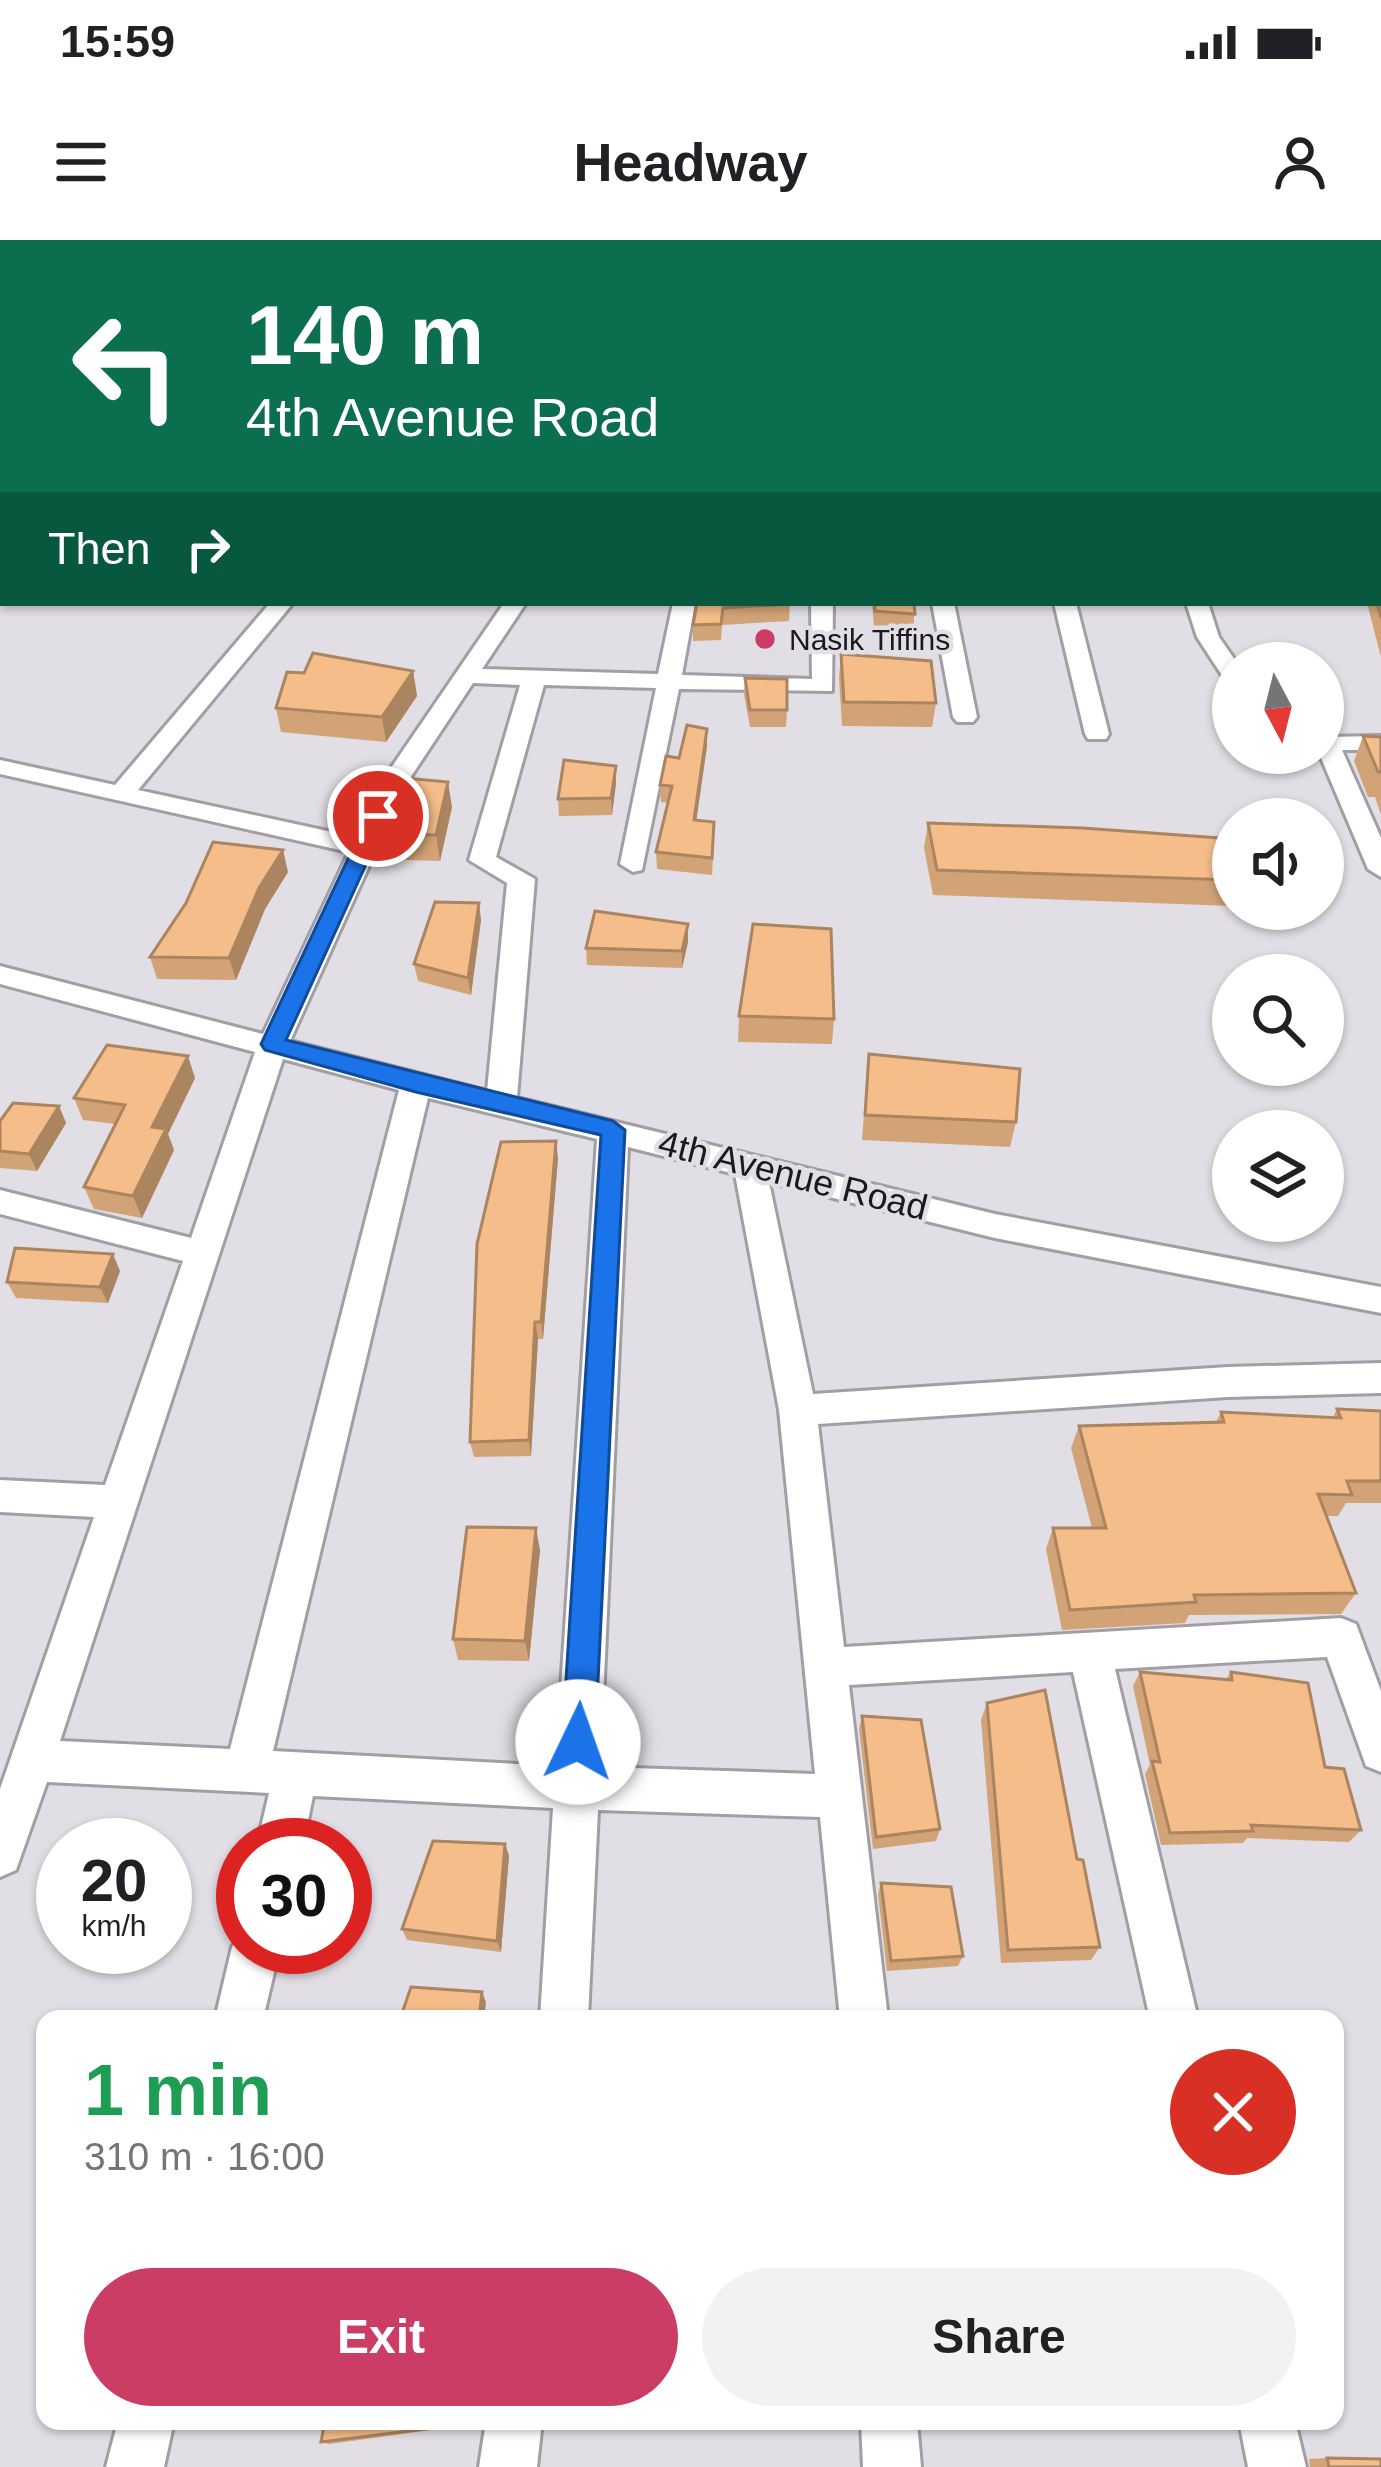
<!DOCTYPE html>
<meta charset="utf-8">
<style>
body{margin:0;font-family:Arial,sans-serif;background:#f2f2f2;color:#202124;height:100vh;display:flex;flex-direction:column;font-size:45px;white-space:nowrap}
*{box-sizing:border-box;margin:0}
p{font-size:39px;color:#757577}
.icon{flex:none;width:66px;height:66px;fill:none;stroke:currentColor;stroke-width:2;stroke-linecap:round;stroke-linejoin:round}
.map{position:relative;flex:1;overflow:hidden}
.panel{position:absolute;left:36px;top:1770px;width:1308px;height:420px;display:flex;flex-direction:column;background:#fff;border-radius:24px;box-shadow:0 3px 9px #0004}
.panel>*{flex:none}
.guide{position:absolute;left:0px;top:0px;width:1383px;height:366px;box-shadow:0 3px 9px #0004;background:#0b6e4f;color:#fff;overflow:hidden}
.needle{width:78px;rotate:173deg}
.tools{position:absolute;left:1212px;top:402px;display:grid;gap:24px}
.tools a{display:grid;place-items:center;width:132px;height:132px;border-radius:50%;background:#fff;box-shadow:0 3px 9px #0004;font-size:60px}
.speed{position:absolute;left:36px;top:1578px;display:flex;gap:24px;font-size:60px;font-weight:700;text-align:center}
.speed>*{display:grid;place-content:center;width:156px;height:156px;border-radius:50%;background:#fff;box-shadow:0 3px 9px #0004;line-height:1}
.speed small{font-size:30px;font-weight:400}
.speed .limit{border:18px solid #d22;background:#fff;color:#111}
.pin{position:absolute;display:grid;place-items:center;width:102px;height:102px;color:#fff;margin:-51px;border:6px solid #fff;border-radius:50%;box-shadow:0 3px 12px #0007}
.me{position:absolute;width:132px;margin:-66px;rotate:3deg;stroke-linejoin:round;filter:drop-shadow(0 0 9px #0008)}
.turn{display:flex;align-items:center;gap:42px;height:252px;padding:0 48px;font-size:54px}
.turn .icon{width:156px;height:156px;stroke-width:2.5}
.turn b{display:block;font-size:84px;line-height:102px}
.then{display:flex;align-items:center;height:114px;padding:0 48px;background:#0003;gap:24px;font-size:45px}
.round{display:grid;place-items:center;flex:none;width:126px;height:126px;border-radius:63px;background:#f2f2f2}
.head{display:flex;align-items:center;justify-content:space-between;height:204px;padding:0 48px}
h1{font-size:72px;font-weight:600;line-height:90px;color:#1e9e55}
.action{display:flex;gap:24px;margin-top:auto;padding:24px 48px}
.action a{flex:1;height:138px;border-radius:72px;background:#cc3d66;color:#fff;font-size:48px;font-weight:600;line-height:138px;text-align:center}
.action a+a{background:#f2f2f2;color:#202124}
.status{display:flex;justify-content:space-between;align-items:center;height:84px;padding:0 60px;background:#fff;direction:ltr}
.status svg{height:33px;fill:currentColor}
header{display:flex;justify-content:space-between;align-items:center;height:156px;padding:0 48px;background:#fff;font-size:54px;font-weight:600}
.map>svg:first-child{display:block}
</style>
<div class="status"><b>15:59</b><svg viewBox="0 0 49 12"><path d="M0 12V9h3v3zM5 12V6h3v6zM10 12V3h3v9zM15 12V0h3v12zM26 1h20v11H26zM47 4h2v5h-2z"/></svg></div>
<header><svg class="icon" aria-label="menu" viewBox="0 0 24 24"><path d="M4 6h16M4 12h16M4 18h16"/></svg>Headway<svg class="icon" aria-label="person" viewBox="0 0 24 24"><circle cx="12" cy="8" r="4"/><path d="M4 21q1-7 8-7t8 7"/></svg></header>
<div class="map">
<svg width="1381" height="2227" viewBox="0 0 1381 2227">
<rect width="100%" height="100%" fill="#e1dee5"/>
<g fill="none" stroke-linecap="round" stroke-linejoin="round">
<defs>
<path id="minor" d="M0,0H94L97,3L0,6Z
M619,0H657L660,3H621Z
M856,0H870L872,3H856Z
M890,0H1064L887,3Z
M1316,0H1330L1332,3H1316Z
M0,111H3V121H0Z
M0,155H3V165H0Z
M270,363H293L138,550L355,597L380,544L504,363H526L482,429L658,434L673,363H695L682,435L812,439L811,363H833L832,451L679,449L642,630L633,632L620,624L656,448L544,445L496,617L535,639L517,858L995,974L1381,1047V1073L995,998L769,942L813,1154L1228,1127L1381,1123V1153L1228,1157L818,1184L844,1407L1341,1378L1356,1384L1381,1451V1532L1366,1526L1327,1417L1115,1429L1198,1779H1150L1073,1432L849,1445L888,1779H840L820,1577L598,1570L588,1779H540L553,1568L313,1556L303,1605H257L269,1553L47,1542L16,1630L0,1637V1549L94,1277L0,1272V1240L105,1245L183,1021L0,974V950L191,998L255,812L0,744V726L263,794L349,612L0,534V520L115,545ZM473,443L520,445L469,620L507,643L487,851L290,801L406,544ZM283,819L399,850L230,1509L60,1501ZM428,858L597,899L556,1526L273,1511ZM628,907L735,934L779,1170L815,1534L600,1527Z
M932,363H954L977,477L973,482H957L953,477Z
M1054,363H1076L1109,494L1106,499H1088L1085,494Z
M1186,363H1208L1219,397L1237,423L1233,442L1225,440L1197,397Z
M1381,496V510H1342L1381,598V637L1368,629L1319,513H1323V497Z
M243,1689V1707H280L263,1779H215L232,1707Z
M118,2181H174L164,2227H106Z
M486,2181H542L537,2227H479Z
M861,2181H917L921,2227H863Z
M1239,2181H1295L1306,2227H1248Z"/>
<path id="tertiary" d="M0,47H3V59H0Z
M1380,89H1381V102H1380Z"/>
</defs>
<!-- minor casing -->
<use href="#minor" stroke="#a19fa5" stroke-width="6"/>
<!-- tertiary casing -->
<use href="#tertiary" stroke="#a19fa5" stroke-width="6"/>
<!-- minor -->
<use href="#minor" fill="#fff" fill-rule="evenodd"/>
<!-- tertiary -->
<use href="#tertiary" fill="#fff" fill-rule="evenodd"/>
</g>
<!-- wall -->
<path fill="#d2a376" d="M1381,349V417L1367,363H1380Z
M697,363H790L789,381L722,385L721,400L693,401V385Z
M872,363H914V391L874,388Z
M841,414L936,463L932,487L842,486L839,438Z
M413,431L417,456L386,502L281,492L276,468L304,433Z
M745,438L787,470L786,487H750L744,454Z
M1363,496L1381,497V575L1375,557H1368L1354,521Z
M707,506L696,580L714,599L712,635L657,629L656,612L668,563L661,562L660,545L679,518Z
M616,526V543L612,575L559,576L558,559Z
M452,567L440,621L377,619L372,594Z
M928,583L1233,599V666L933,655L924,608Z
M288,632L265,669L236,740L157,739L150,717Z
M481,680L471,755L418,741L414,724Z
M688,684V702L682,728L587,725L586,708Z
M739,776L834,779L832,804L738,802Z
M869,814L1016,882L1010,907L862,900Z
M195,838L168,894L174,910L142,978L94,969L84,947L116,884L83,880L74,858Z
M59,866L66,883L37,931L0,928V881Z
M558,918L543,1099H538L531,1216L474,1217L470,1202Z
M120,1031L108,1063L16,1058L7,1042Z
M1337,1169L1381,1171V1263H1346L1338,1276H1327L1356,1353L1341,1374L1189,1375L1185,1383L1062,1390L1046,1309L1053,1288H1092L1071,1208L1079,1186L1216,1182L1221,1172L1333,1177Z
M540,1310L529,1421L458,1420L453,1399Z
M1140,1432L1226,1439L1231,1432L1325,1527L1361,1590L1349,1602L1247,1598L1243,1603L1161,1605L1145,1534L1150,1525L1133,1446Z
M987,1463L1100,1707L1091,1720L1001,1723L981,1480Z
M862,1476L940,1589L936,1601L873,1609L859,1489Z
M505,1604L509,1616L501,1712L407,1700L402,1689Z
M881,1643L963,1716L958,1726L887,1731L878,1654Z
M325,2181H441L439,2189L329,2204L321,2202Z
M1327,2218L1381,2227H1310L1309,2219Z"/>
<!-- shaded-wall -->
<path fill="#ab8460" d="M413,431L417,456L386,502L382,477Z
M707,489V506L694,597V580Z
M616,526V543L612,575L611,558Z
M448,542L452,567L440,621L436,595Z
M283,610L288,632L265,669L236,740L229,718L259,648Z
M479,663L481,680L471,755L468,738Z
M688,684V702L682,728V711Z
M188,816L195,838L168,894L174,910L142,978L133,956L152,887Z
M59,866L66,883L37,931L29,914Z
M556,901L558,918L543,1099L541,1082Z
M113,1014L120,1031L108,1063L100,1047Z
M535,1082L538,1099L531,1216L529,1200Z
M536,1288L540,1310L529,1421L525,1401Z
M505,1604L509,1616L501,1712L497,1701Z
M482,1752L486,1762L484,1779H479Z"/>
<!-- building -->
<path fill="#f4bd89" stroke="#ab8460" stroke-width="3" d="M1380,348L1381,349V378L1377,363H1380Z
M697,363H790V364L723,368L721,384L693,385Z
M875,363H914L915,374L875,371Z
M313,413L413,431L382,477L276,468L287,432L304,433Z
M841,414L931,421L936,463L844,462Z
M745,438L787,439V470H750Z
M687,485L707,489L694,580L714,582L712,618L656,612L672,546L660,545L666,516L679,518Z
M1363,496L1381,497V532H1378Z
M564,520L616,526L611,558L558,559Z
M405,538L448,542L436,595L372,594Z
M928,583L1083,588L1233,599V640L937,630Z
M213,602L283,610L259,648L229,718L150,717L186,663Z
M435,662L479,663L468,738L414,724Z
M595,671L688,684L682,711L586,708Z
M753,684L831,689L834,779L739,776Z
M107,805L188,816L152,887L166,889L133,956L84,947L125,865L74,858Z
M869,814L1020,829L1016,882L865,875Z
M13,863L59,866L29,914L0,911V881Z
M556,901L541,1082H535L529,1200L470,1202L477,1004L501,902Z
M15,1008L113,1014L100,1047L7,1042Z
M1337,1169L1381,1171V1241H1347L1352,1255L1318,1254L1356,1353L1194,1355L1196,1362L1070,1370L1053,1288H1106L1079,1186L1224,1182L1221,1172L1341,1178Z
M467,1287L536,1288L525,1401L453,1399Z
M1140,1432L1232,1440L1231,1432L1308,1443L1325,1527L1344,1529L1361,1590L1251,1585L1253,1591L1170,1593L1152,1521L1160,1522Z
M1045,1450L1077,1619L1083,1620L1100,1707L1008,1710L987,1463Z
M862,1476L921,1480L940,1589L876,1597Z
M433,1601L505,1604L497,1701L402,1689Z
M881,1643L951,1647L963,1716L891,1721Z
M411,1747L482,1752L479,1779H400Z
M325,2181H435L433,2188L321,2202Z
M1327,2218L1381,2219V2227H1329Z"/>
<!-- route -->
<path fill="#1a73e8" stroke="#114b97" stroke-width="3" d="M378,570L388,576L286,800L613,881L625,890L595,1502L590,1513L578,1518L567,1513L562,1502L601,895L416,852L265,810L261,804L368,576Z"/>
<!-- markers -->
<circle fill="#cc3d66" stroke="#e1dee5" stroke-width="4.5" cx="765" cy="399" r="12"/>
<g text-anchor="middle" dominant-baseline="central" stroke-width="9" stroke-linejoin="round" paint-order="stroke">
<!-- far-poi labels -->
<g font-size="30" fill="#1a191c" stroke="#e1dee5" text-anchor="start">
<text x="789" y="399">Nasik Tiffins</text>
</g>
<!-- street labels -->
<g font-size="36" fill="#1a191c" stroke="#e1dee5">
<text transform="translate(793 935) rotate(14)">4th Avenue Road</text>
</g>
</g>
</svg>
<div class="tools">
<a><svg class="needle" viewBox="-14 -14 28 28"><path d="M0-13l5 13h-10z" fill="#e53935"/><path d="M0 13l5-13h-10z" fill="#757577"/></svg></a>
<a><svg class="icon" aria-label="sound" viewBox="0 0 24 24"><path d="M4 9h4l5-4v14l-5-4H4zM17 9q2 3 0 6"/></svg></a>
<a><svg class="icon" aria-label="search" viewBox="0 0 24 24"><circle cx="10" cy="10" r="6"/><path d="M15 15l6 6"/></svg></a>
<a><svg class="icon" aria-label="layers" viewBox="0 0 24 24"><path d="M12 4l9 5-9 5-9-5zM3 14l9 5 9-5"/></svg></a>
</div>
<div class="speed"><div>20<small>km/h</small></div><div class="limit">30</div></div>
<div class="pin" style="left:378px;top:576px;background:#d93025"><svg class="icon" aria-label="arrive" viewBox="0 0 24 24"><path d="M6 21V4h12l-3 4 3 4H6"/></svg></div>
<svg class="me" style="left:578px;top:1502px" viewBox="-20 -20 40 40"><circle r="19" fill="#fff"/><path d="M0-13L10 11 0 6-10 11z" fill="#1a73e8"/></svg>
<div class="guide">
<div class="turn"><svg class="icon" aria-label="left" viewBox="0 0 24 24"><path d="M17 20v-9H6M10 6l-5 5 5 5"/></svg><div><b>140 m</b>4th Avenue Road</div></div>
<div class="then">Then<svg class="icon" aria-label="right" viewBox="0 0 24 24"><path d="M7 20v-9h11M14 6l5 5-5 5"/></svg></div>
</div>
<section class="panel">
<div class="head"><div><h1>1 min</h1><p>310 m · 16:00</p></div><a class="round" style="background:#d93025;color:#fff"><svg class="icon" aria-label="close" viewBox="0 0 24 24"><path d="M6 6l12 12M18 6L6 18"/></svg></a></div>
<div class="action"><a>Exit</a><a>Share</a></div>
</section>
</div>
